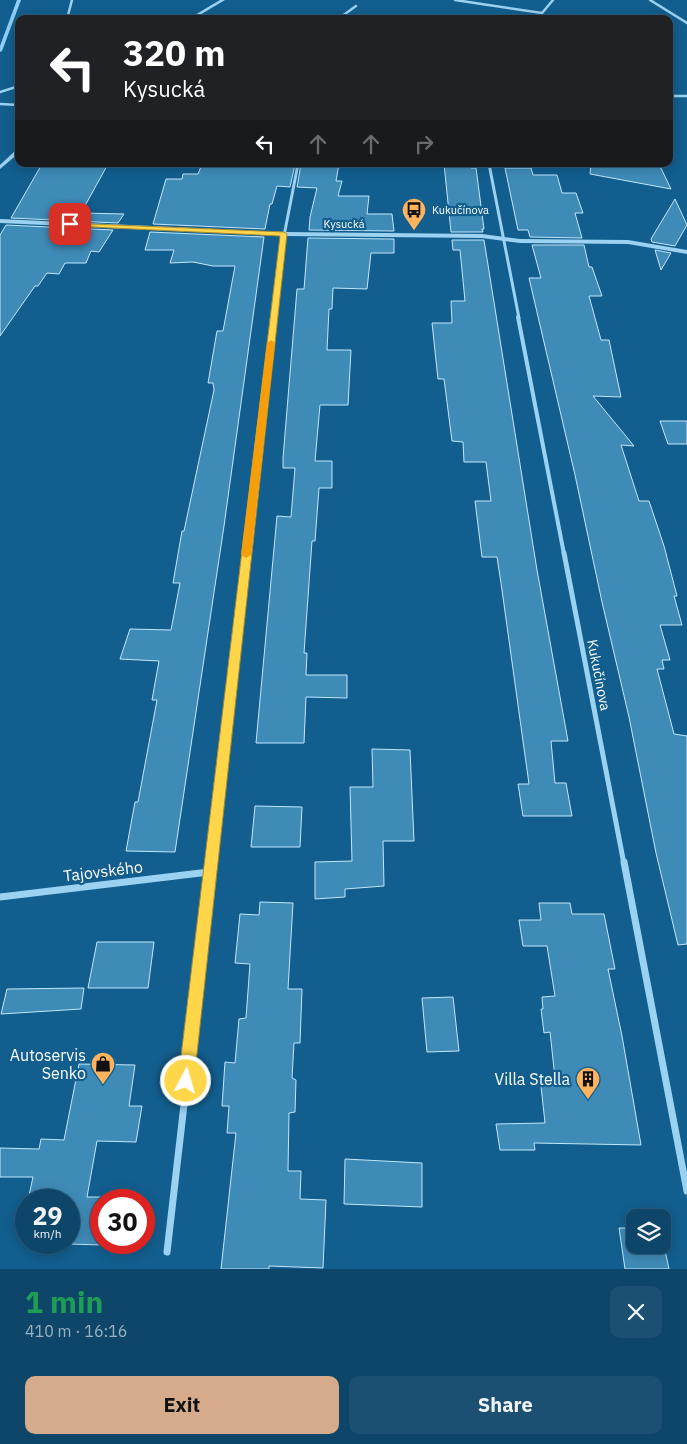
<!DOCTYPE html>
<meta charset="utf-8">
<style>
body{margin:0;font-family:"IBM Plex Sans",sans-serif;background:#1c5072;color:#f1f3f6;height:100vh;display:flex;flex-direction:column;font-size:19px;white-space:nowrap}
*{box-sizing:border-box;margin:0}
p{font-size:16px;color:#9bb1c1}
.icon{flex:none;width:28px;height:28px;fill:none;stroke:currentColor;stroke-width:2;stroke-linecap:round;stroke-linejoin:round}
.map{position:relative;height:1269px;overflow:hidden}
.side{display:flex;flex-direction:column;background:#0e466a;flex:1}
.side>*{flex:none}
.banner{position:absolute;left:15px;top:15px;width:658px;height:152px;border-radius:10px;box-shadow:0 2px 12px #0003,0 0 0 1px #2e5e7e;background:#202124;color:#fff;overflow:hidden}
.buttons{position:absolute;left:626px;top:1209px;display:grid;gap:10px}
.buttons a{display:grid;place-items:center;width:45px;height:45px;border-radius:10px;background:#0e466a;box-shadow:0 2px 12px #0003,0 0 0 1px #2e5e7e;font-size:25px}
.speed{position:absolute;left:15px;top:1189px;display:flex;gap:10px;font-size:25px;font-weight:700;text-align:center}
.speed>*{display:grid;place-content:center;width:65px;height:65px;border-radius:50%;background:#0e466a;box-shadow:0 2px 12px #0003,0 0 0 1px #2e5e7e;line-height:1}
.speed small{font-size:12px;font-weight:400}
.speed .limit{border:8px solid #d22;background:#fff;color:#111}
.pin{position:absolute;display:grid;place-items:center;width:42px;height:42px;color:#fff;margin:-21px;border-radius:10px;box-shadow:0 2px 8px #0006}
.me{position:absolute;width:55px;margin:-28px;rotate:6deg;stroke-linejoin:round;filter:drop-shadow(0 0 4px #0008)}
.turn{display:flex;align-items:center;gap:18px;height:105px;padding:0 25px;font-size:22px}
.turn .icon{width:65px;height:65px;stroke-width:2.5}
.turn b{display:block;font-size:35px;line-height:42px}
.lanes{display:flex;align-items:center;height:48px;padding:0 25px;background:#0003;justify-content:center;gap:25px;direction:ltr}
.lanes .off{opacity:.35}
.round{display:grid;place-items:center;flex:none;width:52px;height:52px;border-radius:10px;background:#1c5072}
.summary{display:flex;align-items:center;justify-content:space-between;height:85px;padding:0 25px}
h1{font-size:30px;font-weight:700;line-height:38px;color:#1e9e55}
.cta{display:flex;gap:10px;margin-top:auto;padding:10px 25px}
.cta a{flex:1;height:58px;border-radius:10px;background:#d6ab8b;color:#111;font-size:20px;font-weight:700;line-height:58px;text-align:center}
.cta a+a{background:#1c5072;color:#f1f3f6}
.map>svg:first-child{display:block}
</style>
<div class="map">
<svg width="687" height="1269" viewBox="0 0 687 1269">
<rect width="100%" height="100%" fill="#125e8e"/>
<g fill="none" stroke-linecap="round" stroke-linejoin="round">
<!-- stream -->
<path fill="#8dd0f5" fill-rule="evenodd" d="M17,0H21L2,51L0,52V46Z"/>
</g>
<!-- building -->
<path fill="#3f8bb8" stroke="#c2e7fc" d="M42,164H108L81,213L124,214L118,223L11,218Z
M202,164L256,165L295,164L290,187L277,186L272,204H270L265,229L153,224L166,179H182L183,174H198Z
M301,164H339L336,181H342L338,196H369L367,214H392L394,231L309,230L310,217L317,188L297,187Z
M444,164H469L471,168H476L484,229H482L483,232H451Z
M591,164H659L671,189L590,174Z
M505,168H531L533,175H557L562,193H576L583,213H575L582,238L530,237L528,230H518Z
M675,199L687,225L675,246L652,242L651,239Z
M6,225L113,230L99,252L91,251L86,263H65L59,274L47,273L38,286H35L0,336V235Z
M150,232L264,237L224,526L175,852L126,851L135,802H138L157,700H152L159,661L120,659L130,629L171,630L180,583H173L182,531H184L214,390L213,383H208L217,331H223L235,266H213L193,262L170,263L174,250H145Z
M308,238L394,239V253H371L367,289L333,288L332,309H329L327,350H351L348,405H320L315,461H332V488H319L315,541H312L304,653H307L306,675H347V698L306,697L304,743H256L277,516L291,517L295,468H283V458L297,289H304Z
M452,240H484L537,570L568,741H551L555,783H566L572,816H523L518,784H529L501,583L497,557H482L475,501H491L486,462H464L463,442L452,441L444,379H438L432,323H452L451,301H465L460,250H453Z
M532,245H584L589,267H592L602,296H589L601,340H609L621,397L593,396L634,446L621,445L639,501H649L664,546L677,596H674L682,625H660L670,660H662L664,669H657L674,734L687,736V944L678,945L656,853L629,717L602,602L575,475L529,278H541Z
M655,250L671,253L661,270Z
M660,421H687V444H668Z
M372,749L410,750L414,841H383L384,886L345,889V897L315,899V862L352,861L350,787H373Z
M255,806L302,807L300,847H251Z
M260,902L293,903L288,989H302L300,1043H294L292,1078L296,1080L295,1112L289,1113L288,1171H301L300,1199L326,1200L323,1268L269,1266V1269H221L236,1133H227L229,1106H222L225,1062L235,1063L239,1019L246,1018L250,964L235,963L240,914L259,915Z
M539,903H570L572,914H604L615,969H608L622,1036L641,1145L534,1143L535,1150H500L496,1124L545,1123L540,1077L555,1078L550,1032L544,1033L541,1009H543L542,997L555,996L547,946H523L519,920H541Z
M97,942H154L148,988H88Z
M84,988L81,1009L1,1014L7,989Z
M453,997L459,1051L427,1052L422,998Z
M79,1064L135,1065L129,1106H142L136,1142L97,1141L87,1197H101V1245L69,1244V1200H28L33,1177H0V1148L39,1149L41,1139L64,1140Z
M345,1159L422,1163V1207L344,1204Z
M619,1228H635V1245H662V1236L669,1269H625Z"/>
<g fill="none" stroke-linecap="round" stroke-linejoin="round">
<!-- minor-far4 -->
<path stroke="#9cd2f1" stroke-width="2.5" d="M455,0L542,13
M650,0L687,23
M67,19L72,0
M338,19L356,6
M537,19L553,0
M0,92L19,86
M669,96H687
M0,104L19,105"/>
<!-- minor-far3 -->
<path stroke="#9cd2f1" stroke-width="3" d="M489,164L519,318
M274,318L283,241L298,164"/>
<!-- minor-far2 -->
<path stroke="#9cd2f1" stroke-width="4" d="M518,317L564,554
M247,554L274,317"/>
<!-- minor-far1 -->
<path stroke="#9cd2f1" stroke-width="5" d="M564,553L624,864
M212,864L247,553"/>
<!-- minor -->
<path stroke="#9cd2f1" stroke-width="7" d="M624,862L687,1191
M0,897L209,872
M167,1252L212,862"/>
<!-- tertiary -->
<path fill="#9cd2f1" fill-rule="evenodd" d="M220,0H225L193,19H188Z
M17,149H19V153L0,169V165Z
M0,219L284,232L482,234L520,239L628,240L687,250V254L628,244L520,243L482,238L284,236L0,223Z"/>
</g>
<!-- route -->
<path fill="#ffd54a" stroke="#a68a30" d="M68,223L284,232L287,234L194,1081L192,1087L186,1089L180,1087L178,1081L280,236L70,226L67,224Z"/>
<!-- slow -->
<path fill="#f59e0b" d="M271,340L275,343L251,555L246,558L241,555L267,343Z"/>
<!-- icons -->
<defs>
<symbol id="bus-pin" viewBox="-11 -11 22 30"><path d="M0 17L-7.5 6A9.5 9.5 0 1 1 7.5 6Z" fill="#ffb35c" stroke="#125e8e"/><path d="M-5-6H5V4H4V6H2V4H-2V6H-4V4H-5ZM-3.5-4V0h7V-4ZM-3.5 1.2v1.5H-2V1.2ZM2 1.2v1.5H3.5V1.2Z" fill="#111"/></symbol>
<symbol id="shop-pin" viewBox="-11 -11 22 30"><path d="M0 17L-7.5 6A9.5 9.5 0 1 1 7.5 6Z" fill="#ffb35c" stroke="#125e8e"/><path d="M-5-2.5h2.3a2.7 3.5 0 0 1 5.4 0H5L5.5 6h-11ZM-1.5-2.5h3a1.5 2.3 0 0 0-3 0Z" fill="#111"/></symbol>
<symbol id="building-pin" viewBox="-11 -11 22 30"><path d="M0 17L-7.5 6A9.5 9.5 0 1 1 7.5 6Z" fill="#ffb35c" stroke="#125e8e"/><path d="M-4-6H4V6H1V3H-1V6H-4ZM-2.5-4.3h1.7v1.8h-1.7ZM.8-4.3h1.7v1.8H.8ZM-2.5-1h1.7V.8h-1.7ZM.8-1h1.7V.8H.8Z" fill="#111"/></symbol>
</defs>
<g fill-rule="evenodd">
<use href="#bus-pin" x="400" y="196" width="28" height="38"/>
<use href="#shop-pin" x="89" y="1050" width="28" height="38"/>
<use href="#building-pin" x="574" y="1065" width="28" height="38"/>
</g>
<g text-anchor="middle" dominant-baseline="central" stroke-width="4.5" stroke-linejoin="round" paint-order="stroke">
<!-- far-poi labels -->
<g font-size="11" fill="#fff" stroke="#125e8e" text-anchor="start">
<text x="432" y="210">Kukučínova</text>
</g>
<!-- far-street labels -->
<g font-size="11" fill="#fff" stroke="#125e8e">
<text x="344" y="224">Kysucká</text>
</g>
<!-- street labels -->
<g font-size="14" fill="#fff" stroke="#125e8e">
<text transform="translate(599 675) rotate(79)">Kukučínova</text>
</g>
<!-- near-street labels -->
<g font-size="16" fill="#fff" stroke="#125e8e">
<text transform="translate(103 871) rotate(-7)">Tajovského</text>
</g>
<!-- near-poi labels -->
<g font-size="16" fill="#fff" stroke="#125e8e" text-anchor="end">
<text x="86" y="1055">Autoservis<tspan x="86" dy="18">Senko</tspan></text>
<text x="570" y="1079">Villa Stella</text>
</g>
</g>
</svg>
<div class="buttons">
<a><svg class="icon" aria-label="layers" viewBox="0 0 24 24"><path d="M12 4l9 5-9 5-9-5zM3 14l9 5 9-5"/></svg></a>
</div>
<div class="speed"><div>29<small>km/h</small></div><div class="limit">30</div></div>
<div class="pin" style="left:70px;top:224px;background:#d93025"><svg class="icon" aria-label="arrive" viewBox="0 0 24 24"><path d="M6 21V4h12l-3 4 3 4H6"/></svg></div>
<svg class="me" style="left:186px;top:1081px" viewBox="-20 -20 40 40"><circle r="17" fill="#ffd54a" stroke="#fff" stroke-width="3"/><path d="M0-11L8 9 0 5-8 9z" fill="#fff"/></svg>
<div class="banner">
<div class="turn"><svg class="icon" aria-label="left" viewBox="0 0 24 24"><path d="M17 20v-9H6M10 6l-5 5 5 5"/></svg><div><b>320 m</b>Kysucká</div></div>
<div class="lanes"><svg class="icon" aria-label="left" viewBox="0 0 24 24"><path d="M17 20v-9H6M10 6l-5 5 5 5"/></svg><svg class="icon off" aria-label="ahead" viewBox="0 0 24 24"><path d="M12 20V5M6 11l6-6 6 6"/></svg><svg class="icon off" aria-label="ahead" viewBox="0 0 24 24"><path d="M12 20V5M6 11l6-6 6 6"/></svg><svg class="icon off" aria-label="right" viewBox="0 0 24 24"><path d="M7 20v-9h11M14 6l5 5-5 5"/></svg></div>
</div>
</div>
<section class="side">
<div class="summary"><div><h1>1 min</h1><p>410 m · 16:16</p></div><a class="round"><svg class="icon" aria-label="close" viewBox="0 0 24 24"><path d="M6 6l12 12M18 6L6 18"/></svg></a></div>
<div class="cta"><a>Exit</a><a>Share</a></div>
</section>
